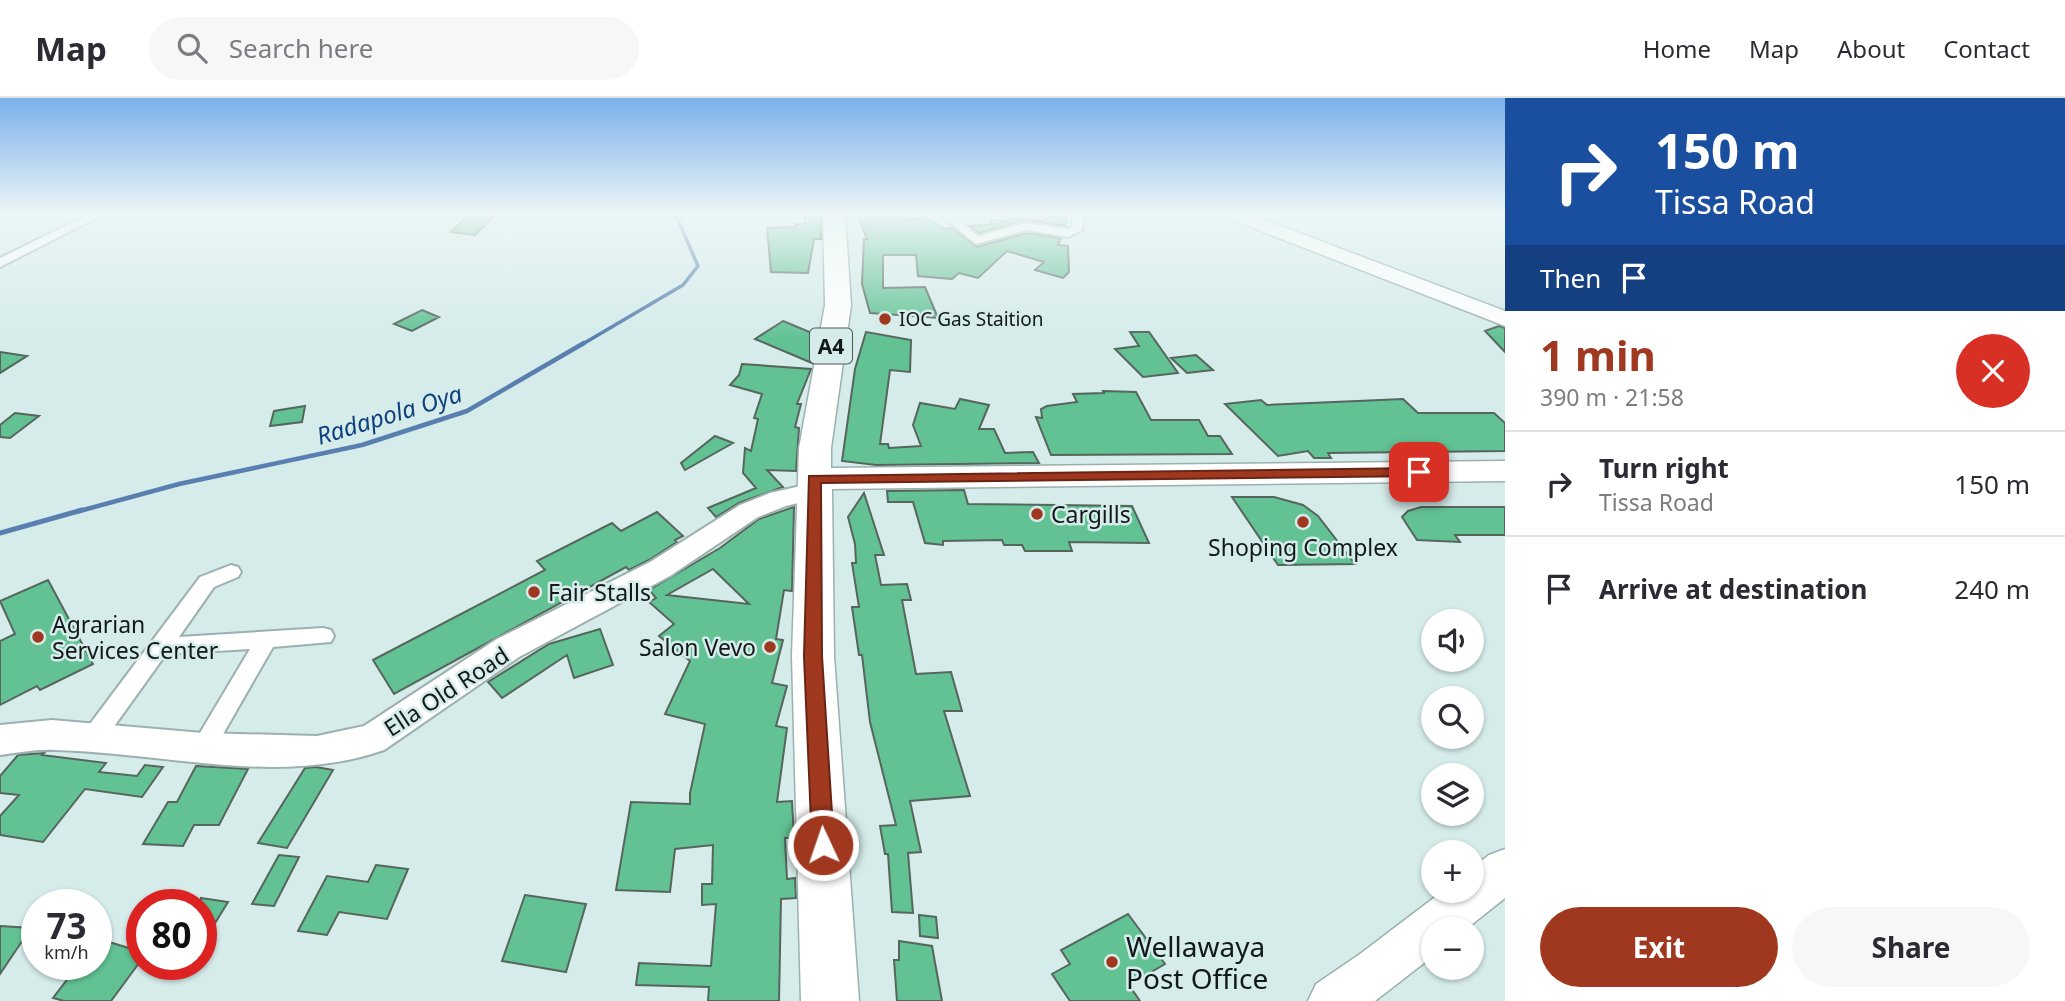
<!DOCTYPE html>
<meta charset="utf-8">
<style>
body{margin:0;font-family:"Noto Sans",sans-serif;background:#f7f7f7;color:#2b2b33;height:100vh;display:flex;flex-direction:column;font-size:26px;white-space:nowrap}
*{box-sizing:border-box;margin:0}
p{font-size:23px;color:#7c7c81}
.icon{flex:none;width:38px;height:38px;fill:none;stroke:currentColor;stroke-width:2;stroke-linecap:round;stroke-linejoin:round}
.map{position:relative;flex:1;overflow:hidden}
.panel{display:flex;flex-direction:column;background:#fff;width:560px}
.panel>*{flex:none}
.banner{background:#1a4fa0;color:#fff;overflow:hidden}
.tools{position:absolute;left:1421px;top:511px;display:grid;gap:14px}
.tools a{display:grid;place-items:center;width:63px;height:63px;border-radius:50%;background:#fff;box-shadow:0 2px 5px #0004;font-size:35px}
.speed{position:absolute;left:21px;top:791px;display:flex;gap:14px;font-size:35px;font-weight:700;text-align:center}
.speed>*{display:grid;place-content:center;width:91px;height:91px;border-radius:50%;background:#fff;box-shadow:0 2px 5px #0004;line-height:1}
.speed small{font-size:18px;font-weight:400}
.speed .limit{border:10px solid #d22;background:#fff;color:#111}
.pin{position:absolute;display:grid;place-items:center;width:60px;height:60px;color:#fff;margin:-30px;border-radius:14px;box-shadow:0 4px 10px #0006}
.me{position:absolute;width:77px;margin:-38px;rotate:357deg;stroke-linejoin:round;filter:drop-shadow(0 0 5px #0008)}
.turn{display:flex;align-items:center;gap:24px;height:147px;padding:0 35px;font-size:32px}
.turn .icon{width:91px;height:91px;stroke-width:2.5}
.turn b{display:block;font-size:49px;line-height:60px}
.then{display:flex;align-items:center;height:66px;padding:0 35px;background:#0003;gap:14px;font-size:26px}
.round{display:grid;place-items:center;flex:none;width:74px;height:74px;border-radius:37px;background:#f7f7f7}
.overview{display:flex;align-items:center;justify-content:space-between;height:119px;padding:0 35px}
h1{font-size:42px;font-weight:700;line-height:52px;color:#a0381f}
.action{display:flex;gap:14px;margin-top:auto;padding:14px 35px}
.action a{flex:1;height:80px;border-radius:42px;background:#a0381f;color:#fff;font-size:28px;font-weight:700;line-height:80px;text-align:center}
.action a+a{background:#f7f7f7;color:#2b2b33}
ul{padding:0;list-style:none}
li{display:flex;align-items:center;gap:21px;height:105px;padding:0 35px;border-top:2px solid #e1e1e2}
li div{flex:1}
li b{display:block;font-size:26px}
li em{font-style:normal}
header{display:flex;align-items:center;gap:42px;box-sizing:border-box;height:98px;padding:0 35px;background:#fff;border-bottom:2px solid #e1e1e2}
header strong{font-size:33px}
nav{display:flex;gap:38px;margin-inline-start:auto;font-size:24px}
.search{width:490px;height:63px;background:#f7f7f7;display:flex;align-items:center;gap:18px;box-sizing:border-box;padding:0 24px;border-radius:38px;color:#7c7c81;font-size:26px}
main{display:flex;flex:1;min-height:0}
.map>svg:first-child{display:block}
</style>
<header>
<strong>Map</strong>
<div class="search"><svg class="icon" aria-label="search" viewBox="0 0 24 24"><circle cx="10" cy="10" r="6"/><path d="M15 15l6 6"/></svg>Search here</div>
<nav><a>Home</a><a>Map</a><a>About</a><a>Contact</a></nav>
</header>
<main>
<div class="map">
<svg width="1505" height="903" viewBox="0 0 1505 903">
<rect width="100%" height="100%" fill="#d5ecea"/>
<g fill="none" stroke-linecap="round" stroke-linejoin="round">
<!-- stream-far2 -->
<path stroke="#587faf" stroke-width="3.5" d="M581,247L683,187L698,168L675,115"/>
<!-- stream-far1 -->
<path stroke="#587faf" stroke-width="4.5" d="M76,414L179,386L362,347L467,313L584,245"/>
<!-- stream -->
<path stroke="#587faf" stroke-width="5" d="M0,435L82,412"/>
</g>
<!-- building -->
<path fill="#62c294" stroke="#56665d" stroke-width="2" fill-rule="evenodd" d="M470,115H497L475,137L451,134Z
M805,115H821V141H814L808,175L771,174L767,130L795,129L796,126H805Z
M857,115H902L907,123L926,119L945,131L952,130L977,149L1027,135L1061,140L1058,147L1068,148L1069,174L1063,180L1035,172L1044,164L1007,153L978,180L959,175L952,181L918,178L916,157H883V190L925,189L938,220L870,215L862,186L864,141H867Z
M1050,115L1066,117V128L1025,122L979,135L970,128L991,126V122L1009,123L1008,120L1045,123Z
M422,212L439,219L412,233L394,226Z
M783,223L817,237L812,265L755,241Z
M1499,228L1505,230V254L1485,233Z
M866,234L911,242L910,274L890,272L880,346H888L889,350L921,348L913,327L920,305L955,311L960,301L989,307L979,331H994L1005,355L1033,354L1039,365L876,367L842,363L855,271Z
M1130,234H1149L1178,275L1143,279L1115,251L1139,248Z
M0,254L27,258L0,275Z
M1196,257L1213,272L1187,275L1171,260Z
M742,266L811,271L797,306H801L795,329L799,330L796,373L767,372L783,389L739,405L716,419L708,410L756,390L743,375L745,350L751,353L758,321L754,320L762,296L730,287L739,277Z
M1103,293L1136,294L1151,322H1199L1208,338H1220L1232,356L1051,357L1036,319L1042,320L1041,311L1047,308L1077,304L1073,296L1104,295Z
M1403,301L1418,315H1494L1505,325V353L1328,355L1331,360H1314L1308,353L1278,358L1225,306L1261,302L1267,307Z
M305,308L302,324L270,328L274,313Z
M15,315L39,318L10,340L0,339V327Z
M715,338L733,345L685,372L681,365Z
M964,392L968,406L1132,408L1149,445L1069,444L1072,453H1025L1022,447H1004L1002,442L943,443V447L925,445L913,404H888L887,393Z
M864,395L884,457H875L881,487L907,486L911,502H902L916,576L951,574L962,613H944L970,698L910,703L921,754L908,755L913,815L892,814L888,756H885L880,728L896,727L870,624L862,557H859L852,509H859L852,465H856L855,446L848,419Z
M1232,399H1274L1303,407L1318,418L1355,466L1278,467Z
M794,409L792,493L784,492L776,541L783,542L772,585L787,588L776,628L787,630L777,704L792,703L794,740H785L787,781L795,780L796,800L781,801L779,903H708L709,889L636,887L639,865L711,868L716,806L702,807V786H712L713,747L675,751L670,794L616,792L631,704L690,706V695L705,626L665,616L690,563L659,538L674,526L649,504L656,500L649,492L720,450L759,421ZM713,471L749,506L667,497Z
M1421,409H1505V437H1455L1460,444L1417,442L1402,419L1408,413Z
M657,414L683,438L675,442L677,444L649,462L629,472L626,469L394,596L373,562L545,472L537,463L612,425L621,433Z
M48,482L93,566L40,592L37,588L0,607V543L15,536L0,503Z
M600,531L613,567L574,580L567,557L502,600L488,584L549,546Z
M44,655L42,657L106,665L99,674L137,678L145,667L163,669L142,699L85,691L43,744L0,737V718L19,697L0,695V678L18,657Z
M196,668L248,671L219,727H194L183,748L143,746L168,704H177Z
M316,669L333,672L287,750L258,745L305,670Z
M279,757L299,759L274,808L252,806Z
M376,767L408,771L387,821L339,814L327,837L298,833L327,778L368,784Z
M525,797L586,806L566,874L502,863Z
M201,800L228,804L201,848Z
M1128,816L1165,866L1129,887L1140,903H1070L1052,876L1070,866L1061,852Z
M919,817L936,819L938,840L920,838Z
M0,828L31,830L0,876Z
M96,840L142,854V861L111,903H64L53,900L79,866H96Z
M899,843L932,848L942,903H897L894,862H899Z"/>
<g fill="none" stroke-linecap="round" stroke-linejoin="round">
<defs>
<path id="street" d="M92,115H106L0,169V160Z
M938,115H950L978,138L1026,125L1067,131L1071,130L1074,115H1085L1082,132L1068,139L1027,132L976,146Z
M231,467L238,469L241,474L238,479L214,489L179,539L323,530L331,532L334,538L331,544L273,549L211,657L203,660L195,657L191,650L250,551L166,556L100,648L92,651L84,648L80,641L84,634L200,479Z"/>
<path id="secondary" d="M814,385L823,387L827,393L823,399L786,408L758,419L670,478L519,559L384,652C279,689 162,654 54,652C36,651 17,655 0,657V627L52,622L203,635L317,638L364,628L497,541L650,464L740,407L770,395Z"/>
<path id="primary" d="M1222,115H1247L1505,213V228L1225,119Z
M1505,751V800L1466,831H1433V858L1375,903H1308L1316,886L1360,856L1443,793H1472V770L1489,757Z"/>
<path id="highway" d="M823,115H845L851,207L831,350V370L1505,363V383L832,391L834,558L859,903H801L792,558L799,350L825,207Z"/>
</defs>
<!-- street casing -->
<use href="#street" stroke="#9bb0af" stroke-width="4"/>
<!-- secondary casing -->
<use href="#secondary" stroke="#9bb0af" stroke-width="4"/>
<!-- primary casing -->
<use href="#primary" stroke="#9bb0af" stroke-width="3"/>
<!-- highway casing -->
<use href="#highway" stroke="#9bb0af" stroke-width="3"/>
<!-- street -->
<use href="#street" fill="#fff" fill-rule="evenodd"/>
<!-- secondary -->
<use href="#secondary" fill="#fff" fill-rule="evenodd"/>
<!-- primary -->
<use href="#primary" fill="#fff" fill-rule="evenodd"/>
<!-- highway -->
<use href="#highway" fill="#fff" fill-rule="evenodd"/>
</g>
<!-- sky -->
<linearGradient id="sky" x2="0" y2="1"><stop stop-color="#7bb0eb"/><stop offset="0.48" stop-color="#ecf6f6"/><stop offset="1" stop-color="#ecf6f6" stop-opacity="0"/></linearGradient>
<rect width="1505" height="241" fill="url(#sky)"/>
<!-- route -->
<path fill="#a0381f" stroke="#682414" stroke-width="2" d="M1419,370L1427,374L1425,378L821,385L822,558L834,747L831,754L823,757L816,754L812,747L804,558L809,378Z"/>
<!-- markers -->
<g fill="#a0381f" stroke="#d5ecea" stroke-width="2.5">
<circle cx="885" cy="221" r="7"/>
<circle cx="1037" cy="416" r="7"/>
<circle cx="1303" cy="424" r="7"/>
<circle cx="534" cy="494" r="7"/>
<circle cx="38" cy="539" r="7"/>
<circle cx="770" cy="549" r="7"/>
<circle cx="1112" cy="864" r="7"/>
</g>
<g text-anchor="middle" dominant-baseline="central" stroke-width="5" stroke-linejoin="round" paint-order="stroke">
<!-- far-poi labels -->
<g font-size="19" fill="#111919" stroke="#d5ecea" text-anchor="start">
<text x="899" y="221">IOC Gas Staition</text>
</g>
<!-- shield labels -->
<rect fill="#d5ecea" stroke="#4c5858" stroke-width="2" x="810" y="230.5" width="42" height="35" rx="5"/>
<g font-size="21" font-weight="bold" fill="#111919">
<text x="831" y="248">A4</text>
</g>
<!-- poi labels -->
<g font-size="23" fill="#111919" stroke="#d5ecea" text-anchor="start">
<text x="1051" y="416">Cargills</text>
<text x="1303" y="449" text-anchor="middle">Shoping Complex</text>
<text x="548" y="494">Fair Stalls</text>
<text x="52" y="526">Agrarian<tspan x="52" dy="26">Services Center</tspan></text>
<text x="756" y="549" text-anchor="end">Salon Vevo</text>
</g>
<!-- street labels -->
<g font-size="23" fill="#111919" stroke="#d5ecea">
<text transform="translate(446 593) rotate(-33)">Ella Old Road</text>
</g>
<!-- water labels -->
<g font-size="24" font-style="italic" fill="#0e417e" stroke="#d5ecea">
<text transform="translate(389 316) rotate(-17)">Radapola Oya</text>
</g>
<!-- near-poi labels -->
<g font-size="28" fill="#111919" stroke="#d5ecea" text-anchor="start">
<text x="1126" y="848">Wellawaya<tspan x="1126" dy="32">Post Office</tspan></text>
</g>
</g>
</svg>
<div class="tools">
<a><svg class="icon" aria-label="sound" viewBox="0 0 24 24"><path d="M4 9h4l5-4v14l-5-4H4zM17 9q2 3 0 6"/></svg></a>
<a><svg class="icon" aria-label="search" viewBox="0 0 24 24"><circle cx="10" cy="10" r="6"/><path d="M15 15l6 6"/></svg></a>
<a><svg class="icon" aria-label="layers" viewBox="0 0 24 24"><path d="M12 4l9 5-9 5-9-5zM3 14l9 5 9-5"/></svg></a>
<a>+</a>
<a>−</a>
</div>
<div class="speed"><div>73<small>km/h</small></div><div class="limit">80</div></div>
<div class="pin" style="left:1419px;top:374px;background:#d93025"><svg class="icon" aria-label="arrive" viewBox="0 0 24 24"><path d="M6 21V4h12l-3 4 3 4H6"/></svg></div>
<svg class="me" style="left:823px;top:747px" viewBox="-20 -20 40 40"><circle r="17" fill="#a0381f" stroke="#fff" stroke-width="3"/><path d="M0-11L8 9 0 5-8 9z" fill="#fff"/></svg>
</div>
<section class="panel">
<div class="banner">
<div class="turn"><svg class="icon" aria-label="right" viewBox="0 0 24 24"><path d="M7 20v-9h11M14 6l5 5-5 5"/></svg><div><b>150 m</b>Tissa Road</div></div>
<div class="then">Then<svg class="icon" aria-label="arrive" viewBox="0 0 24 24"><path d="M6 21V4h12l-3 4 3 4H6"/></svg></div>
</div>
<div class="overview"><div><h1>1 min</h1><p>390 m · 21:58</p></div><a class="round" style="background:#d93025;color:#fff"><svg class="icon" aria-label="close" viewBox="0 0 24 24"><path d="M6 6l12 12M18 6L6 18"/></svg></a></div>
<ul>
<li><svg class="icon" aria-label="right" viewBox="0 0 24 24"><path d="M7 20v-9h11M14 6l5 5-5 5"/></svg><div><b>Turn right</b><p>Tissa Road</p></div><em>150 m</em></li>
<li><svg class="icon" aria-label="arrive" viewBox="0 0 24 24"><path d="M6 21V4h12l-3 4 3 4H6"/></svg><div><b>Arrive at destination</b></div><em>240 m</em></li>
</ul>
<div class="action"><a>Exit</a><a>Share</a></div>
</section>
</main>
